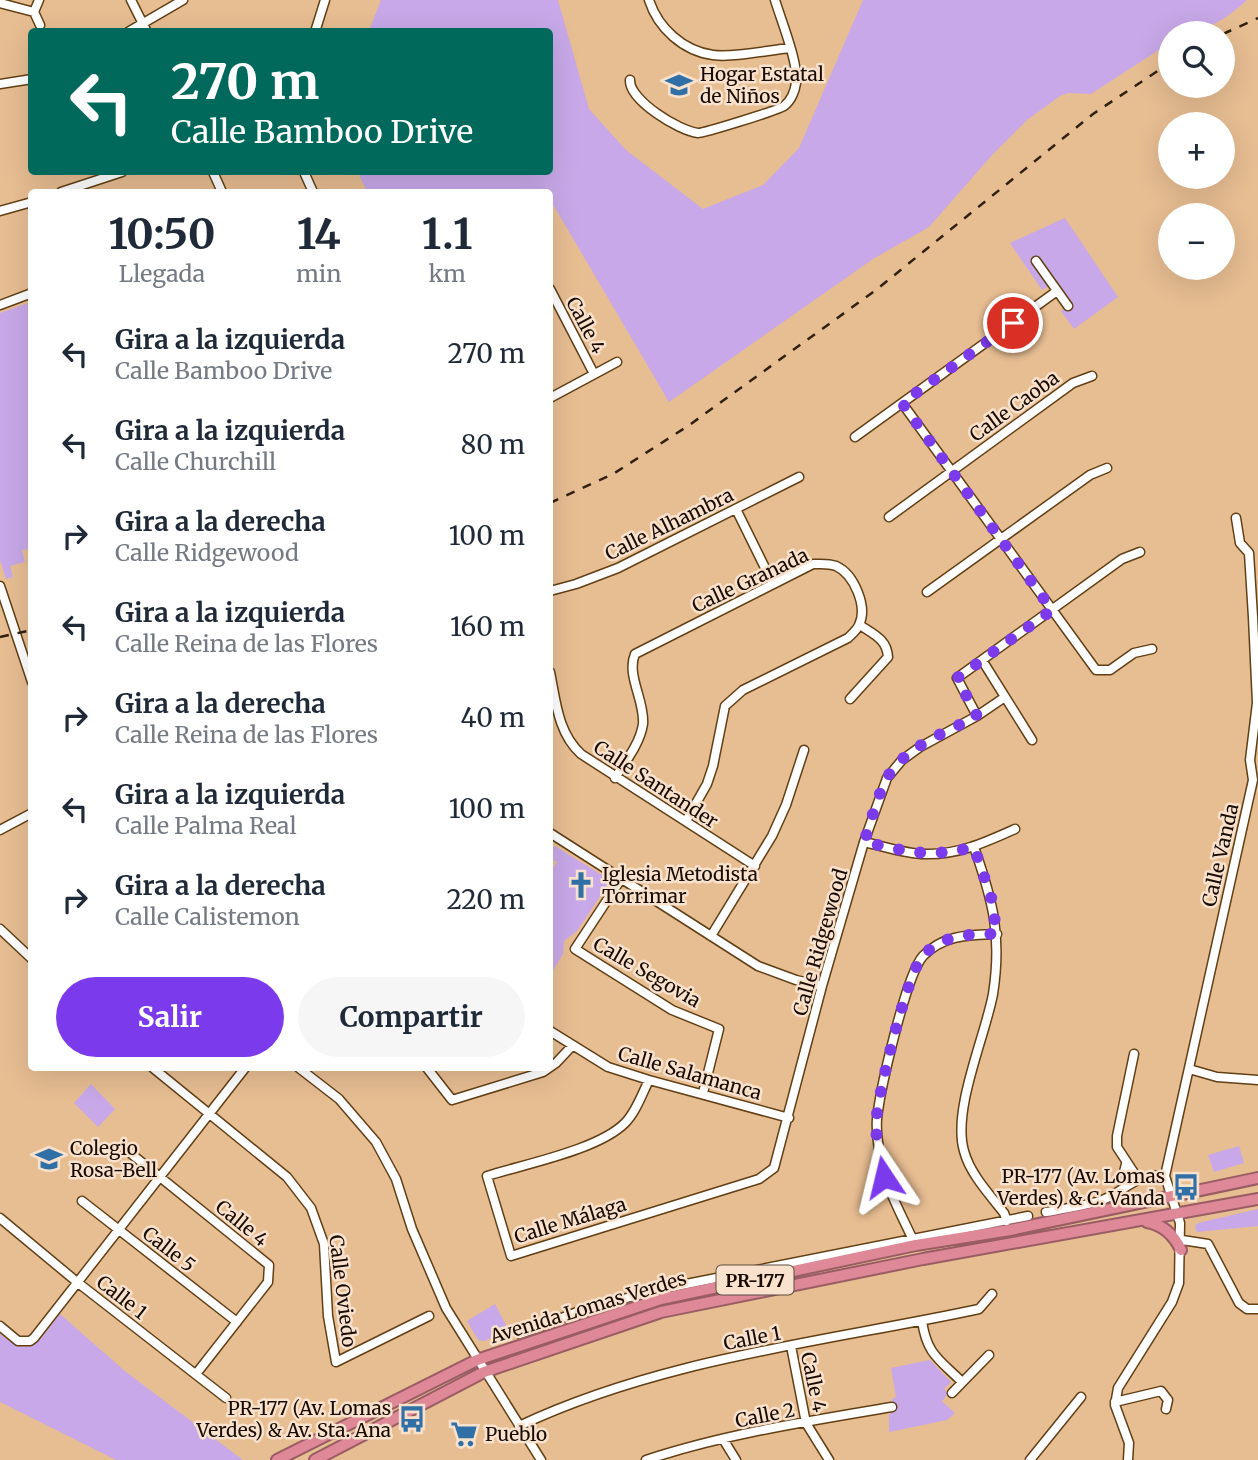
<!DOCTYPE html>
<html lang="es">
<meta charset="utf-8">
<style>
body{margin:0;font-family:Merriweather,serif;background:#f6f6f7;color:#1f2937;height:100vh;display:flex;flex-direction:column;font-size:26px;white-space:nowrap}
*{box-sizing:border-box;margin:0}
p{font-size:23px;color:#747a83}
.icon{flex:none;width:38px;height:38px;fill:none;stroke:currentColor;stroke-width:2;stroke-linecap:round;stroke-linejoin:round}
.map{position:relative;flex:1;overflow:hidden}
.side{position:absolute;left:28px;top:189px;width:525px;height:882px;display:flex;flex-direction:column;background:#fff;border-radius:7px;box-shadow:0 7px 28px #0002}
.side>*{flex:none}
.guide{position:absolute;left:28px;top:28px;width:525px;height:147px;border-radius:7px;box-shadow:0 7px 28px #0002;background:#00695c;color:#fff;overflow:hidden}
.controls{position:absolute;left:1158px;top:21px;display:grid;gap:14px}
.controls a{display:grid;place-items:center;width:77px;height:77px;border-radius:50%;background:#fff;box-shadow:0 7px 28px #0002;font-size:35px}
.pin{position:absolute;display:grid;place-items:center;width:60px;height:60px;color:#fff;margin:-30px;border:4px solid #fff;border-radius:50%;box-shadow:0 2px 7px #0007}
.me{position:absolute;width:77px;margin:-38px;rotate:350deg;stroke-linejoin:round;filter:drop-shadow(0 0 5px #0008)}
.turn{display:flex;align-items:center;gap:24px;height:147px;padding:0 28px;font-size:32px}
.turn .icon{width:91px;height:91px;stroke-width:2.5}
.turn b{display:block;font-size:49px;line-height:60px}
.eta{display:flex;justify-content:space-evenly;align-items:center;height:119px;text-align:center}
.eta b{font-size:42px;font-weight:700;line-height:49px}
.primary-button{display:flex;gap:14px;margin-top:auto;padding:14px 28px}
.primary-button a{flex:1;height:80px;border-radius:42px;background:#7c3aed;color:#fff;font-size:28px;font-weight:700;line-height:80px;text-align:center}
.primary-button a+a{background:#f6f6f7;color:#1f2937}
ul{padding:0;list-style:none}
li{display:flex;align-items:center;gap:21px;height:91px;padding:0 28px}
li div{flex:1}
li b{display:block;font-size:26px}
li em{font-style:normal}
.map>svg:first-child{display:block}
</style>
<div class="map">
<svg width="1258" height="1460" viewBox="0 0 1258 1460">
<rect width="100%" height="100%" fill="#e7bd92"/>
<!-- green -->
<path fill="#c8a8e8" d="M381,0H558L589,109L626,150L703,209L763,185L799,148L863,0H1247C1225,21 1202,33 1171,33V42L1091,94L1068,93L1060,96L1027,120L993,154L929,227L873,259L669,402L551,201H550V192H367L358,172H550V32L369,31Z
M1065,218L1118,297L1074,329L1061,311L1071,304L1056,282L1042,290L1010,243Z
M31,302V549L22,550L25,562L10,566L13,577L6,579L0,560V313Z
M555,846L605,877L609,883L577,931L564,941L563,954L550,975V872L557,862L551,859L550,861V849Z
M91,1084L115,1109L98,1127L74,1103Z
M1239,1146L1244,1163L1214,1172L1208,1155Z
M1258,1209V1226L1197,1232L1195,1226L1198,1223Z
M495,1304L509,1331L484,1341L478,1340L467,1321Z
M60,1314L126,1372L243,1460H116L0,1402V1334C33,1361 38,1341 60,1314Z
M930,1360L951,1382L944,1389L948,1394L942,1401L955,1413L947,1420L889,1432V1414L895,1411L892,1399L896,1397L891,1368Z"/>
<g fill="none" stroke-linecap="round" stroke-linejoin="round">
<defs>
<path id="minor" d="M39,0L34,12L40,25
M131,0L147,32
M649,0C658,28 683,51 713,55C733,58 769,50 790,48
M0,3L34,12
M128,32L183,0
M315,32L325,0
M630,80C629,100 679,131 698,133C704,133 779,110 784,106C791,101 795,91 796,83C799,64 781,20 775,0
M0,84L32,79
M213,172L222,192
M304,172L313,192
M61,192L122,172
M0,211L32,202
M1036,261L1068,306
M550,289L594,374
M0,305L32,293
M550,398L617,362
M902,403L1096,670H1110L1134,653L1152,649
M855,437L1057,291
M736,509L773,584
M889,517L1073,383L1092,376
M0,586L32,682
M550,591L576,584L618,568L799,477
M927,592L1090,475L1107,468
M982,660L1032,740
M550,672C556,702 558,733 581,754L755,866
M850,699L888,657C887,639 873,634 860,625
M977,716L957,678L1122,559L1140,552
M615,778C625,762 640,744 643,724C645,701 626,675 635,654L813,564C821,564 828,563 836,566C854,574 868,607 859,625C857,630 852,634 848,638L743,690L725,706L713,766L707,784L686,821
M0,830L32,813
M550,833L758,966L796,980L822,986
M864,842C883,846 905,854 925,854C958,855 986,842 1015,829
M974,847C993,901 1002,936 993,994C985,1037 952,1110 964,1151C970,1174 990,1195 1004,1213L1007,1221
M621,879L575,949L672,1010L719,1029L703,1093
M0,929L32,959
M711,936L772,836L786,805L804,750
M550,1031L608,1067L649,1080L789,1118
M1134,1054L1117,1136V1147L1138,1179
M153,1068L287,1177L311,1208L324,1244L328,1316L336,1362L429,1316
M299,1068L339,1099L376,1142L396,1179L412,1229L446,1308L541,1460
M427,1068L452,1100L543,1072L556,1063L572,1046
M1189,1069L1217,1077L1258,1080
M649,1080C642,1094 636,1112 625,1123C598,1150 525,1164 487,1176L511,1256L759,1179L774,1168L822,986L864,842L887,778L902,760L920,747L977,716L1005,697
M124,1148L269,1265L268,1282L196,1374
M1126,1164L1124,1172L1130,1184
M82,1201L237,1322
M1046,1212C1063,1209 1083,1206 1100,1201C1125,1192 1136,1172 1165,1176
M0,1218L77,1282L226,1398
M913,1240C900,1212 885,1185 880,1156C878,1144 876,1130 877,1119C880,1090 906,975 923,956C944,934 970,935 997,934
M1182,1240L1208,1244L1239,1303L1247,1309H1258
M922,1321C927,1355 939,1359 962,1382
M0,1326L18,1341H30L34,1338L245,1068
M520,1334L585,1309L661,1289L1028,1216
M791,1346L806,1423L829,1460
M952,1393L989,1355
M1115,1402L1161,1391L1168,1400L1166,1409
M519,1426C663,1358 825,1342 979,1309L992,1294
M723,1439L736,1460
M646,1460C725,1434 809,1421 892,1407
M1030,1460L1081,1397
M1128,1460L1129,1443L1115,1405L1118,1388L1172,1302L1179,1283L1180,1223L1165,1176L1253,780L1250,760L1257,703L1253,617L1249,553L1240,543L1236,518"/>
<path id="highway" d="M1147,1222C1164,1225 1174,1235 1181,1250
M277,1460L477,1360L661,1299L916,1245L1010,1230L1258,1178
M315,1460L484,1372L661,1312L923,1259L1258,1199"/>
</defs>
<!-- minor casing -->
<use href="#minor" stroke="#623f14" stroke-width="11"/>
<!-- highway casing -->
<use href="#highway" stroke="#995c63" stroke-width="14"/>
<!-- minor -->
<use href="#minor" stroke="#fff" stroke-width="8"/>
<!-- highway -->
<use href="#highway" stroke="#de8898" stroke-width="10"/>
<!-- rail -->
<path stroke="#312011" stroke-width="2.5" stroke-dasharray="9 9" stroke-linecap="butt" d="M1223,34L1258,18
M550,503L613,474L688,426L876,290L1093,114L1171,62
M0,637L32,630"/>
</g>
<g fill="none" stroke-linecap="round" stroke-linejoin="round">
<!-- route -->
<path stroke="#7c3aed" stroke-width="12" stroke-dasharray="0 21.6" d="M884,1177C880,1159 876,1141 876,1123C877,1097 907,975 922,957C942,934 970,934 997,934L991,897L974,847C928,858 909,852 864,842C871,822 876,800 886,780C902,748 947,732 977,716L957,678L1052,610L902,403L1013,323"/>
</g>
<!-- icons -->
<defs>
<symbol id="school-bare" viewBox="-9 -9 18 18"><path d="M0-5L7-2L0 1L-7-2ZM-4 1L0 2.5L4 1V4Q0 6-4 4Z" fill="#3170a7" stroke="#f8e2cd" stroke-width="2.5" paint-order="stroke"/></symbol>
<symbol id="church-bare" viewBox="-9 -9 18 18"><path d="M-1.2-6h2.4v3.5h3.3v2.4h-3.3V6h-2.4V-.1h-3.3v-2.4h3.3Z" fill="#3170a7" stroke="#f8e2cd" stroke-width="2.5" paint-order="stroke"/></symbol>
<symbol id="university-bare" viewBox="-9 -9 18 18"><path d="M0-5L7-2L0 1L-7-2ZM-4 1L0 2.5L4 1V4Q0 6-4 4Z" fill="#3170a7" stroke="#f8e2cd" stroke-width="2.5" paint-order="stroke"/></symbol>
<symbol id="bus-bare" viewBox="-9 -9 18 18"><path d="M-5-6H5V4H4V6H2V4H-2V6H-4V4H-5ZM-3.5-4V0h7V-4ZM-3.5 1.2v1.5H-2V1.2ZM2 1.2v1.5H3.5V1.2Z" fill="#3170a7" stroke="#f8e2cd" stroke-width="2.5" paint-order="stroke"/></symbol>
<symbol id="supermarket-bare" viewBox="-9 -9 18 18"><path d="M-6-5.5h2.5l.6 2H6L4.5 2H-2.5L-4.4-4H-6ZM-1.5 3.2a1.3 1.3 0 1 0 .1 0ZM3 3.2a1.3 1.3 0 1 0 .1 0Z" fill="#3170a7" stroke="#f8e2cd" stroke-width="2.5" paint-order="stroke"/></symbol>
</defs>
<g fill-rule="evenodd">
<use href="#school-bare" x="660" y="66" width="38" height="38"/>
<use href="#church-bare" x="562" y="866" width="38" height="38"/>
<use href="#university-bare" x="30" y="1140" width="38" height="38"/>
<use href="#bus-bare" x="1167" y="1168" width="38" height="38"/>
<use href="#bus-bare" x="393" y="1400" width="38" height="38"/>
<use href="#supermarket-bare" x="445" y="1415" width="38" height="38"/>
</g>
<g text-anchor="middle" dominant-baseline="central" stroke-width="5" stroke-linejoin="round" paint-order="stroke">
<!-- shield labels -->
<rect fill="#f8e2cd" stroke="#5c4c3e" stroke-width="2" x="716.5" y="1265.5" width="77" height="29" rx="5"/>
<g font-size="18" font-weight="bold" fill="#190b00">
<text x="755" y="1280">PR-177</text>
</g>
<!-- poi labels -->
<g font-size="19" fill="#190b00" stroke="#f8e2cd" text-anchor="start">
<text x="700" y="74">Hogar Estatal<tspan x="700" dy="22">de Niños</tspan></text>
<text x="602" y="874">Iglesia Metodista<tspan x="602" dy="22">Torrimar</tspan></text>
<text x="70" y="1148">Colegio<tspan x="70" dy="22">Rosa-Bell</tspan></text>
<text x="1165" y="1176" text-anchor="end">PR-177 (Av. Lomas<tspan x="1165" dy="22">Verdes) &amp; C. Vanda</tspan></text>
<text x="391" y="1408" text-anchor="end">PR-177 (Av. Lomas<tspan x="391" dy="22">Verdes) &amp; Av. Sta. Ana</tspan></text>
<text x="485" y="1434">Pueblo</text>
</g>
<!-- street labels -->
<g font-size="19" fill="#190b00" stroke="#f8e2cd">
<text transform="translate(586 325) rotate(62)">Calle 4</text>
<text transform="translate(1014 406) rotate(-36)">Calle Caoba</text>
<text transform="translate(669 524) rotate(-26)">Calle Alhambra</text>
<text transform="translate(750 580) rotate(-25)">Calle Granada</text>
<text transform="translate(656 784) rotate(33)">Calle Santander</text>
<text transform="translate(1220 855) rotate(-77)">Calle Vanda</text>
<text transform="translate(820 942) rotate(-74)">Calle Ridgewood</text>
<text transform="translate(647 972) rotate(30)">Calle Segovia</text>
<text transform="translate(690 1073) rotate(16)">Calle Salamanca</text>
<text transform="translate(570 1220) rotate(-17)">Calle Málaga</text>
<text transform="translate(242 1223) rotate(39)">Calle 4</text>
<text transform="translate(169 1249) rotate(38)">Calle 5</text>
<text transform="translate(343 1291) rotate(83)">Calle Oviedo</text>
<text transform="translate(122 1297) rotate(38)">Calle 1</text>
<text transform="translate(588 1307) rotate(-17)">Avenida Lomas Verdes</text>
<text transform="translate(752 1338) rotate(-11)">Calle 1</text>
<text transform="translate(814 1382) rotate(78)">Calle 4</text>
<text transform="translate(765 1415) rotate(-11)">Calle 2</text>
</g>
</g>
</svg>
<div class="controls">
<a><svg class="icon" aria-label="search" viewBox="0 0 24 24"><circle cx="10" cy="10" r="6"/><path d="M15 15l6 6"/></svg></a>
<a>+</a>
<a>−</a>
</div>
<div class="pin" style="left:1013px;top:323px;background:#d93025"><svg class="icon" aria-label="arrive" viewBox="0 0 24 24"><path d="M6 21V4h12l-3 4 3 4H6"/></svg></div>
<svg class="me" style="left:884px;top:1177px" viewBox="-20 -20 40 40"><path d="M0-17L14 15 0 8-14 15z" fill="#7c3aed" stroke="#fff" stroke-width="4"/></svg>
<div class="guide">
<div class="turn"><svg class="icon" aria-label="left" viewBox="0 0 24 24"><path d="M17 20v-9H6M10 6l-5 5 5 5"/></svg><div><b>270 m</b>Calle Bamboo Drive</div></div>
</div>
<section class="side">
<div class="eta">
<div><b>10:50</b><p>Llegada</p></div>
<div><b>14</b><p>min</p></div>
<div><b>1.1</b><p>km</p></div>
</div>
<ul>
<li><svg class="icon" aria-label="left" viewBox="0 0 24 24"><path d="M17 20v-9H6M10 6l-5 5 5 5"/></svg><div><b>Gira a la izquierda</b><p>Calle Bamboo Drive</p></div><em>270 m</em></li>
<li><svg class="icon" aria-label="left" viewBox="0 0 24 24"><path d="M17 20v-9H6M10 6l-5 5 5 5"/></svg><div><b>Gira a la izquierda</b><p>Calle Churchill</p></div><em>80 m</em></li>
<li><svg class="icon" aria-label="right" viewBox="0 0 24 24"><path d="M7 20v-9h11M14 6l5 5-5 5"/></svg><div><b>Gira a la derecha</b><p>Calle Ridgewood</p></div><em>100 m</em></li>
<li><svg class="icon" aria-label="left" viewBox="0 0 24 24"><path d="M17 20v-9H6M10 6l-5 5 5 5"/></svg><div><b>Gira a la izquierda</b><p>Calle Reina de las Flores</p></div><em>160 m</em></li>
<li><svg class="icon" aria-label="right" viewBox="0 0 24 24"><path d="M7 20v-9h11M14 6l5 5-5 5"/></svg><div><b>Gira a la derecha</b><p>Calle Reina de las Flores</p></div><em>40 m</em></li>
<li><svg class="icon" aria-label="left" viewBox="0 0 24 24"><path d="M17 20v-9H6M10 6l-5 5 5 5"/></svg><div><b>Gira a la izquierda</b><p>Calle Palma Real</p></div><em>100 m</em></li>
<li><svg class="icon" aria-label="right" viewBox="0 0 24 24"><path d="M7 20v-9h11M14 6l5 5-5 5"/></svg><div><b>Gira a la derecha</b><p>Calle Calistemon</p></div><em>220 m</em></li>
</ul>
<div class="primary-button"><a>Salir</a><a>Compartir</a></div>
</section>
</div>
